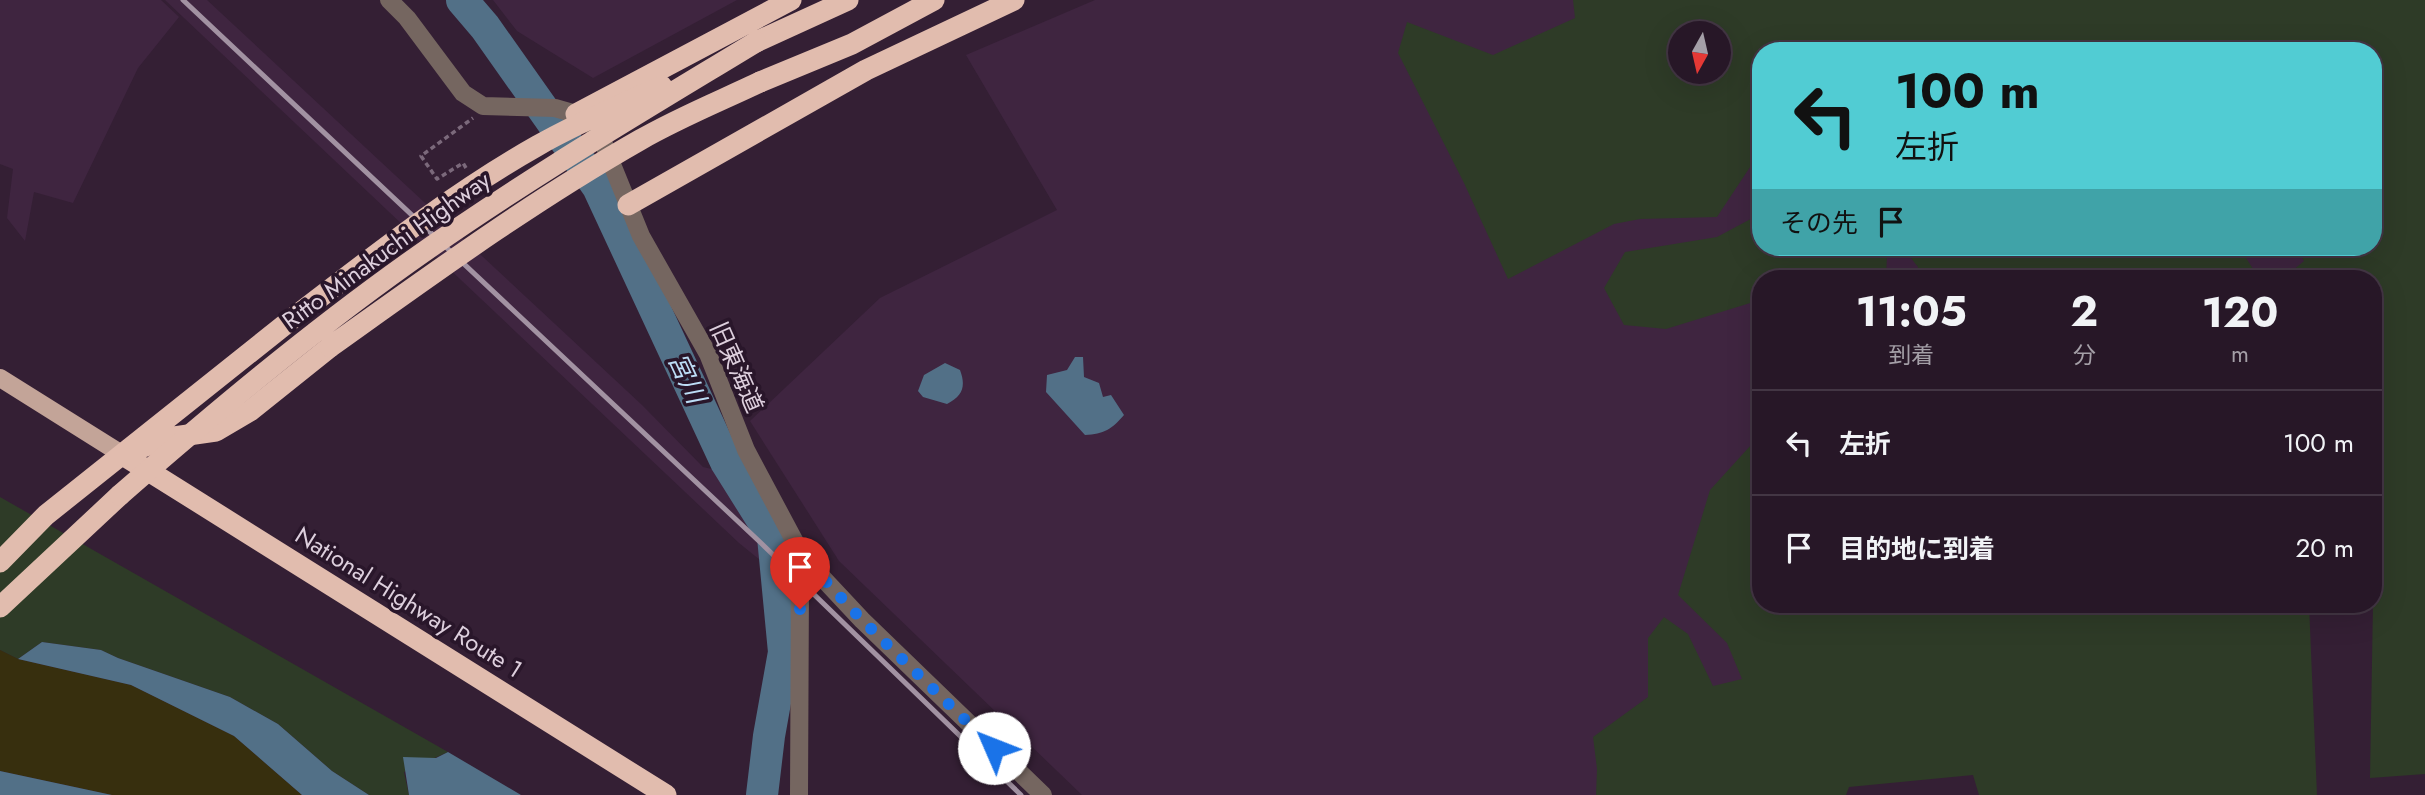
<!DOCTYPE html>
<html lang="ja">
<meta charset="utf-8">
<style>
body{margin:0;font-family:Jost,"Noto Sans JP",sans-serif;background:#2f202f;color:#f1f3f6;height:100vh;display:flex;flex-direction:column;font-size:26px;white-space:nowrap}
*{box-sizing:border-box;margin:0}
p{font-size:23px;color:#a49fa7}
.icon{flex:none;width:38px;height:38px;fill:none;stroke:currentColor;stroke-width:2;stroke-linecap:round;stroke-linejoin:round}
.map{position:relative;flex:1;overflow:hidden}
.side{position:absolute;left:1752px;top:270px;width:630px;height:343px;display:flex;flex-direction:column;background:#271727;border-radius:28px;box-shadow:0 7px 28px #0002,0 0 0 2px #433644}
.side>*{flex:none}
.top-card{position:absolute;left:1752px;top:42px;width:630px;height:214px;border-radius:28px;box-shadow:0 7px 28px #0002,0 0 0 2px #433644;background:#51ccd3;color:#111;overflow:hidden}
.needle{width:46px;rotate:188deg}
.fabs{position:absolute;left:1668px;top:21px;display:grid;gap:14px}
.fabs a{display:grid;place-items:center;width:63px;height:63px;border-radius:50%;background:#271727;box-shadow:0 7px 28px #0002,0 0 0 2px #433644;font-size:35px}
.pin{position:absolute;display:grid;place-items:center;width:60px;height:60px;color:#fff;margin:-72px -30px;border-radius:50% 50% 50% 0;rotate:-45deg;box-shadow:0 0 7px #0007}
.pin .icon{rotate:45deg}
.me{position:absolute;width:77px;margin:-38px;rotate:314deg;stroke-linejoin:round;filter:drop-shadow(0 0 5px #0008)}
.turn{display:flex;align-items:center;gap:24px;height:147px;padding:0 28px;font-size:32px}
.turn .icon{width:91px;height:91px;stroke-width:2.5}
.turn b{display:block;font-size:49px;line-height:60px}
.then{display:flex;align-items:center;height:66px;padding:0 28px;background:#0003;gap:14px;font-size:26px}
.eta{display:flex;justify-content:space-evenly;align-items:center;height:119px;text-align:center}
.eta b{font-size:42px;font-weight:700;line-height:49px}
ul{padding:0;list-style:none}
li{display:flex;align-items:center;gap:21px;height:105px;padding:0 28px;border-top:2px solid #433644}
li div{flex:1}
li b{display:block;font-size:26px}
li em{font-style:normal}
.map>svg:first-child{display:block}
</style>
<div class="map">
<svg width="2425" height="795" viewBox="0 0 2425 795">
<rect width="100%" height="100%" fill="#341f34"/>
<!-- built -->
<path fill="#3f2540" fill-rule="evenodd" d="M0,0H161L179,17L138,68L73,203L34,192L25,241L7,218L13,169L0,164Z
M165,0H207L642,405L703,467L720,471L764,535L760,560L739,543Z
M493,0H737L593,78L517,31Z
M1095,0H2058L1760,51V247H2359L2321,278H1760V604L1714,795H1082L839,561L750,421L880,298L1057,210L966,55ZM1680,33H1718V72H1680Z"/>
<!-- green -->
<path fill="#2e3b27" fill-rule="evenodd" d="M1573,0H2425V774L2370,778L2378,315L2373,318V278H1915L1918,267L1902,247H2239L2257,275H2287L2304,261L2295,247H2373V51H1760V152L1717,217L1640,219L1614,224L1508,279L1464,183L1398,53L1407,22L1493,55L1575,18ZM1718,33V72H1680V33Z
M1760,214V247H1897L1887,256L1886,278H1760V300L1666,329L1624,325L1604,288L1625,252L1717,237Z
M1760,442V604H2309L2317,795H1979L1973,775L1849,787L1846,795H1596L1597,769L1593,737L1648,697V638L1664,617L1688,634L1713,686L1742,679L1727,643L1678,595L1710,490L1751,445Z
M0,497L448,752L404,772L409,795H369L332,771L278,724L230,697L118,658L101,650L42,642L18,659L0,650Z"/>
<!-- sand -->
<path fill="#372f0e" d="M0,650L18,659L131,685L234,736L302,795H112L0,771Z"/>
<!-- water -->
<path fill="#527087" d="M1075,357H1083L1084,377L1099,383L1103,397L1111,395L1124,415C1112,429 1104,434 1085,435L1046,392L1047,375L1067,370Z
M945,363L960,370C966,386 963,396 947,404L923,397L918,391L924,375Z
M42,642L101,650L118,658L230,697L278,724L332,771L369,795H302L234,736L131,685L18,659Z
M448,752L521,795H409L403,757L436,758Z
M0,771L112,795H0Z"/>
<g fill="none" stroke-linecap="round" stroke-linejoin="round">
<!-- river -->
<path stroke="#527087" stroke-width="32" d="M462,0L485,27L598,187L726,462L773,537L784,652L769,736L762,795"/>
<!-- path -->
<path stroke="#7b697b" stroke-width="3.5" stroke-dasharray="5 3.5" stroke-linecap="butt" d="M466,168L463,163L437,179L421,156L473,118"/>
<!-- minor -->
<path stroke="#756660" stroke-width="18" d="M389,0L407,18L463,93L483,106L555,108L576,114L598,130L641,236L708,354L746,450L803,557L862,620L1043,795
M799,795L800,582L803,557"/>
<!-- major -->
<path stroke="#c3a498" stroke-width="18" d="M0,378L123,455"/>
<!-- highway -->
<path stroke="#e1bcae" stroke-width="21" d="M756,42L848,0
M760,82L852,44L934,0
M576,114L791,0
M628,205L866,70L1014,0
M138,449L167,438L216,431L250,411L330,347
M123,455L666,795
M0,562L46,515L297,315
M0,607L120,495"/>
<!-- rail -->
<path stroke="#a292a2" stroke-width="5" d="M183,0L761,543L1021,795"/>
<!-- highway-bridge -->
<path stroke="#e1bcae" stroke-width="21" d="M297,315C374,256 452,194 537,146C577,123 620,105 662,86
M330,347C431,275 531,202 640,140C678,118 720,101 760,82
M120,495C213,414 307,335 408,263C520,183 639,113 756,42"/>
</g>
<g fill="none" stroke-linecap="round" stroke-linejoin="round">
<!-- route -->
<path stroke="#1a73e8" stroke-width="12" stroke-dasharray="0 21.6" d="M800,609V582L803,557L862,620L994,748"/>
</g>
<g text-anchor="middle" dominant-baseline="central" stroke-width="7" stroke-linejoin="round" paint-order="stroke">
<!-- street labels -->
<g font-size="24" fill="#ddcfdd" stroke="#29162a">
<text transform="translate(386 250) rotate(-36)">Ritto Minakuchi Highway</text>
<text transform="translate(737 367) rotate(66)">旧東海道</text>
<text transform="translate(409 602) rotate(32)">National Highway Route 1</text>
</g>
<!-- water labels -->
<g font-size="26" font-style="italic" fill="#bdddf6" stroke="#29162a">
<text transform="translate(687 378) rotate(65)">宮川</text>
</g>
</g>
</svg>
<div class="fabs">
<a><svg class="needle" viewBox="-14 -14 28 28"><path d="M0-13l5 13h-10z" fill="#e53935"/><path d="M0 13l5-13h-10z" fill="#a49fa7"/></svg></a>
</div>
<div class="pin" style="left:800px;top:609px;background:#d93025"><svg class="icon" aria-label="arrive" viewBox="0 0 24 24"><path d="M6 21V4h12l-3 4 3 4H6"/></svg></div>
<svg class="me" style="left:994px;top:748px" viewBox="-20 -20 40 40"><circle r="19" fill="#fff"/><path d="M0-13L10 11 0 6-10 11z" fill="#1a73e8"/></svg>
<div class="top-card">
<div class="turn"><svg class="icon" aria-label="left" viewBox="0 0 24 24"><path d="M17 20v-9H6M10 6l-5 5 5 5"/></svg><div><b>100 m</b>左折</div></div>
<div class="then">その先<svg class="icon" aria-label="arrive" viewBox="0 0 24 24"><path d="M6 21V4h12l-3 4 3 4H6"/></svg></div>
</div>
<section class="side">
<div class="eta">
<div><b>11:05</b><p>到着</p></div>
<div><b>2</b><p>分</p></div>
<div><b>120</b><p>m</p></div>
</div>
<ul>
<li><svg class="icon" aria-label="left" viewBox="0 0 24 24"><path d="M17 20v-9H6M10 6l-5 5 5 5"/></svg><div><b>左折</b></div><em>100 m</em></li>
<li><svg class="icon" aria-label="arrive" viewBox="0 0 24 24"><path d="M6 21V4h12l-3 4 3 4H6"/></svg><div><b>目的地に到着</b></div><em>20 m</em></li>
</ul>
</section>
</div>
